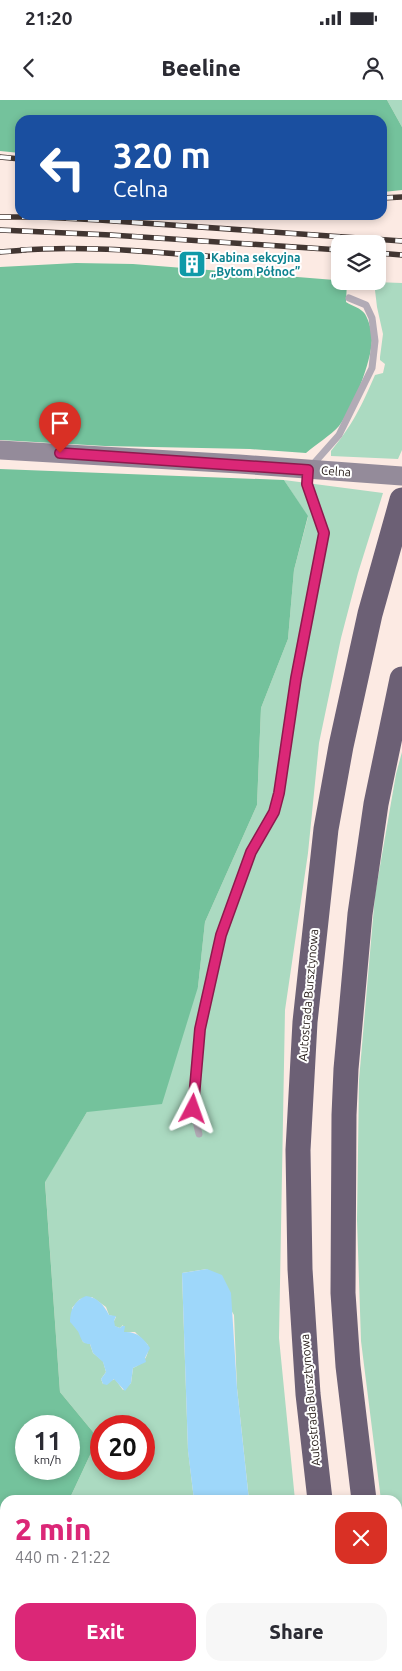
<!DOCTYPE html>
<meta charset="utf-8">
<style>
body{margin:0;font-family:Ubuntu,sans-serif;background:#f7f7f7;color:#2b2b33;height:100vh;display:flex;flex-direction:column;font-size:19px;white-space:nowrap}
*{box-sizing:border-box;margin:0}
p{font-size:16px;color:#7c7c81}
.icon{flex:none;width:28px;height:28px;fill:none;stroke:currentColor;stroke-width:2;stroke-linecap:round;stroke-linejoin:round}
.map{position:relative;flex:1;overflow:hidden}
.side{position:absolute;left:0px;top:1395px;width:402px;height:176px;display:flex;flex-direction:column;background:#fff;border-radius:15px 15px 0 0;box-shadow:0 2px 8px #0003}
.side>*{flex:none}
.top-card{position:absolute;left:15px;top:15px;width:372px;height:105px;border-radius:15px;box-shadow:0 2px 8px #0003;background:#1a4fa0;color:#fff;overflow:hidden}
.buttons{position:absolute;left:331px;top:135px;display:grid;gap:10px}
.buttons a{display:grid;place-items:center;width:55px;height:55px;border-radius:10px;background:#fff;box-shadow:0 2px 8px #0003;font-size:25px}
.speed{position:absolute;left:15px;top:1315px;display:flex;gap:10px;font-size:25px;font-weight:700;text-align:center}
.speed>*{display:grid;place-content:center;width:65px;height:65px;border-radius:50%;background:#fff;box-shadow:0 2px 8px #0003;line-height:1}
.speed small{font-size:12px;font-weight:400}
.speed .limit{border:8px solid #d22;background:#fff;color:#111}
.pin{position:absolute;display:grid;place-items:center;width:42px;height:42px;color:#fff;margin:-51px -21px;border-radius:50% 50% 50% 0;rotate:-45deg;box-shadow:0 0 5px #0007}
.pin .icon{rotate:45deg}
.me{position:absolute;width:55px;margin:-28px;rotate:4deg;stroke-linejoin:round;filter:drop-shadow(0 0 4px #0008)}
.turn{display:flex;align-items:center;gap:18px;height:105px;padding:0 15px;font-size:22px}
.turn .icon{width:65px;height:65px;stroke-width:2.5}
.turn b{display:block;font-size:35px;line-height:42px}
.round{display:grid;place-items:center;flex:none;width:52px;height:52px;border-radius:15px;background:#f7f7f7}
.summary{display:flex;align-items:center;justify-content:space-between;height:85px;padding:0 15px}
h1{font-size:30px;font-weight:800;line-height:38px;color:#db2777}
.button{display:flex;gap:10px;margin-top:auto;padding:10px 15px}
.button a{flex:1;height:58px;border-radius:15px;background:#db2777;color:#fff;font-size:20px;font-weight:800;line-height:58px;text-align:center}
.button a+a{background:#f7f7f7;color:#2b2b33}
.status{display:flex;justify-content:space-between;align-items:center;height:35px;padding:0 25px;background:#fff;direction:ltr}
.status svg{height:14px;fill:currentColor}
header{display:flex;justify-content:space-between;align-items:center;height:65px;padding:0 15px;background:#fff;font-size:22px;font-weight:800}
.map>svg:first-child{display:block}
</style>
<div class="status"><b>21:20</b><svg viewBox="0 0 49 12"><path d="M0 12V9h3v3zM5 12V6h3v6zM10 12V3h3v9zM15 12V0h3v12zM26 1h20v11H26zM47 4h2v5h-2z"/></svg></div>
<header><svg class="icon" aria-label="back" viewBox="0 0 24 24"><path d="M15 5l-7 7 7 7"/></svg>Beeline<svg class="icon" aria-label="person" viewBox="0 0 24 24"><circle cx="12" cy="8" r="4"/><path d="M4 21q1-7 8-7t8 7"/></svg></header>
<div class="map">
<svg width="402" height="1571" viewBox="0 0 402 1571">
<rect width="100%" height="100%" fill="#fceae3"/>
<!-- green -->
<path fill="#abdac1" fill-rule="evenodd" d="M387,0H402V27Z
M374,182L402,183V350L398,359L331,356V351C352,326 362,305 375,275L383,273L385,264L380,260V257L383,234L377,207Z
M284,380L383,393L358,473L341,538L319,643L308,753L285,910L279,1238L295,1400H249L237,1288L234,1215L207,1169L182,1173L188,1350L194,1400H69L98,1338L60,1292L45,1081L87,1012L198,887L205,822L257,705L261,608L288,539L294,470L308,417ZM92,1197L106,1207L109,1215L116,1217L114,1221V1226L120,1228L123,1225L124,1232H135L148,1245C149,1256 144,1263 133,1268L131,1283L123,1290L115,1279L103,1284L101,1279L106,1272L103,1261L93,1253L90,1244L83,1242L72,1208L80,1199ZM101,1326H144V1369H101Z
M402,652V1523L398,1502V1400H381L361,1241L357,1120L359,980L375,795L396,674Z
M44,1566H215V1571H44Z
M276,1566H327L328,1571H277Z"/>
<!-- forest -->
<path fill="#74c29c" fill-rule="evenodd" d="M0,0H387L402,27V90L383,92L382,20H20V53L0,51Z
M76,163L133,164L347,181L346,202C352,206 361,208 365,214C369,221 372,231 372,240C371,263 353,308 339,326C330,336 316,344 306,353L250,349L105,346L0,340V167Z
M0,369L284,380L308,416L294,470L288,539L261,608L257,705L205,822L198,887L162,1004L87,1012L45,1082L60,1292L98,1338L69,1400H5V1452L0,1448ZM69,1326V1369H26V1326Z"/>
<!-- water -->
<path fill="#9ed7fa" d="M207,1169L222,1175L231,1193L237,1288L249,1400H194L188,1351L182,1173Z
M86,1196C97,1197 104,1205 109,1215L116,1216L114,1221L115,1226L120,1228L122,1226H125L124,1232C136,1231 144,1238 150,1248L145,1258L146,1262L133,1268L131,1283L125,1291L114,1279L107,1285L103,1284L101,1279L106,1272L103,1262L93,1253L90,1244C79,1244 82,1235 76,1229C74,1226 72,1224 70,1222C70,1210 74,1201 86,1196Z
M215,1566H276L277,1571H215Z"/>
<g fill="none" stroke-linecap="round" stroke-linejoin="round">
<!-- stream -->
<path stroke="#9ed7fa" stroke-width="4.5" d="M0,1450L5,1448
M184,1566L185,1571"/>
<!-- lane -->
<path stroke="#b2abb6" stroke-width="7" d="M199,1034L193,1009L200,929L221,835L251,752L274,712L279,693L296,578L324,433L307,384L308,370L339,335L372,268L375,241L372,218L366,205L349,198"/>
<!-- secondary -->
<path stroke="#948b9a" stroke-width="19" d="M0,350L239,364L402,376"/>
<!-- highway -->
<path stroke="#6c6075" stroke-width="25" d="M320,1400L308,1294L300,1169L298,1050L305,922L326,729L341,646L370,514L402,400
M364,1400L348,1266L343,1193L344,1015L346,969L360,814L376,704L402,579
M350,1566L352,1571
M394,1566L396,1571"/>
<defs>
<path id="rail" d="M0,57L20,59
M382,98L402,97
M0,117H42L99,120L402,141
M0,130L111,135L340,150
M21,150C91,145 162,153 232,158
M0,152L26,150
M378,153L402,155"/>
</defs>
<!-- rail casing -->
<use href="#rail" stroke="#423632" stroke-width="5.5"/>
<!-- rail -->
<use href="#rail" stroke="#fff" stroke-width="4" stroke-dasharray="11" stroke-linecap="butt"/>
</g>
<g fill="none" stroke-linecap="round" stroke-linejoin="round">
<defs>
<path id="route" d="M60,353L308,370L307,384L324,433L296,578L279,693L274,712L251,752L221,835L200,929L193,1009"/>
</defs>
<!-- route casing -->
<use href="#route" stroke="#8e194d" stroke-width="12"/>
<!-- route -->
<use href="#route" stroke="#db2777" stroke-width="9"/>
</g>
<!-- icons -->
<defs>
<symbol id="building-square" viewBox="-11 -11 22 22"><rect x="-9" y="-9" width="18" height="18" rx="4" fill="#0f9aa8" stroke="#fff"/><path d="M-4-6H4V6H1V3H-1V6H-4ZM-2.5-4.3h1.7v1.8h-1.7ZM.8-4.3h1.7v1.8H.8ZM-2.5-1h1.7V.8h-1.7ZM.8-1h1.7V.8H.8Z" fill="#fff"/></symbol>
</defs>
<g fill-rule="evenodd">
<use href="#building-square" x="176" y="148" width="32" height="32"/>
</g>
<g text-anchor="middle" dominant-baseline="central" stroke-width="4" stroke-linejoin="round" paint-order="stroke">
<!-- culture labels -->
<g font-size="12" font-weight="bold" fill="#0d838f" stroke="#fff" text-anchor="start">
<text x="211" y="157">Kabina sekcyjna<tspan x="211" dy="14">„Bytom Północ”</tspan></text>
</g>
<!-- street labels -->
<g font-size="12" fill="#241a16" stroke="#fff">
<text transform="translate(336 371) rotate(4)">Celna</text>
<text transform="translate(308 895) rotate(-85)">Autostrada Bursztynowa</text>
<text transform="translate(310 1300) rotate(-95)">Autostrada Bursztynowa</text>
</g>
</g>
</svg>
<div class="buttons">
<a><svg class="icon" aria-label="layers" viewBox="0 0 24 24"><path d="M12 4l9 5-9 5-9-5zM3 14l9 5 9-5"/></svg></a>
</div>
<div class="speed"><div>11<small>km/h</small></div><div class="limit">20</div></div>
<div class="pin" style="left:60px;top:353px;background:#d93025"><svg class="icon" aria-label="arrive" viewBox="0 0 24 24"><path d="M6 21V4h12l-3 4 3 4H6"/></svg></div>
<svg class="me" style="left:193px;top:1009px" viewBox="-20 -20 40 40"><path d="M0-17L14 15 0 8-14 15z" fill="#db2777" stroke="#fff" stroke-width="4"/></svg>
<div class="top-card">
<div class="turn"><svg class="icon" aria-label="left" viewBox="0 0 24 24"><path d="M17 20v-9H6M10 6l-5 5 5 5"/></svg><div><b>320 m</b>Celna</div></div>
</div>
<section class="side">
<div class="summary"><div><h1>2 min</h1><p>440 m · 21:22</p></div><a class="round" style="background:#d93025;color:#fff"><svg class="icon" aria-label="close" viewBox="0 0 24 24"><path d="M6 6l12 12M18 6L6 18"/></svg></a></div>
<div class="button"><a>Exit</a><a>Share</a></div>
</section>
</div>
